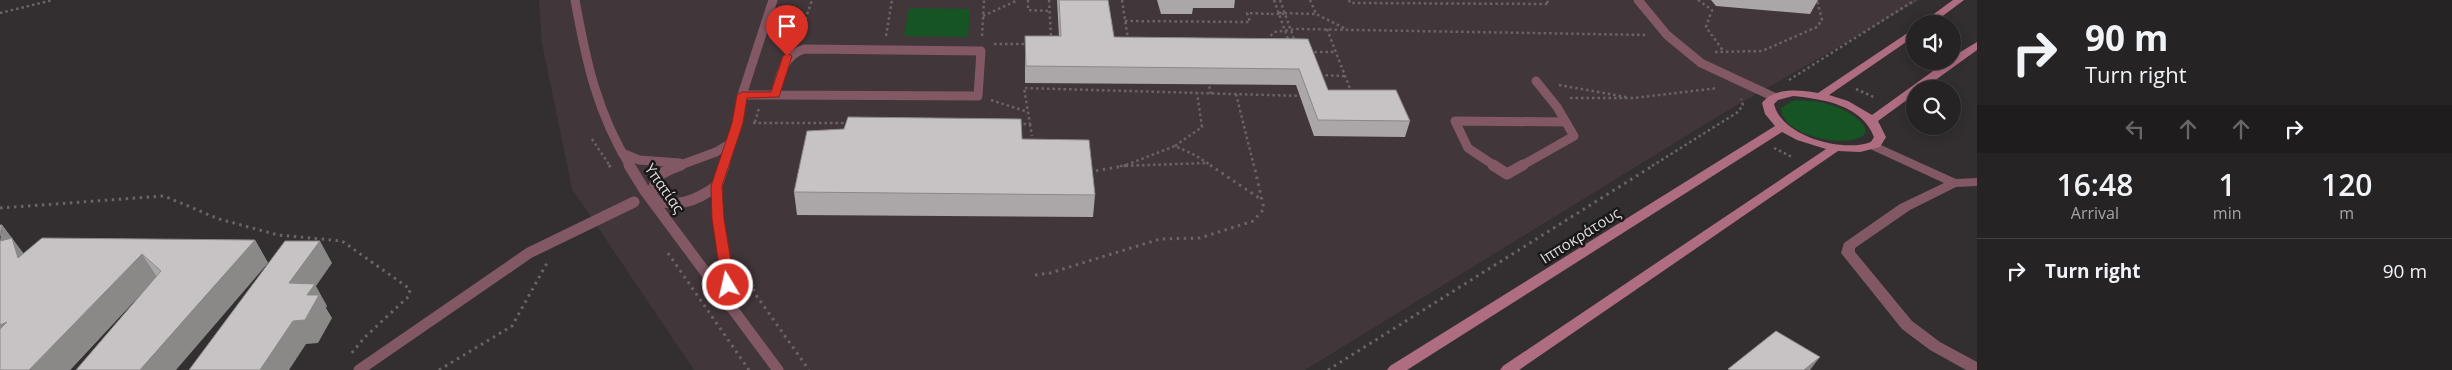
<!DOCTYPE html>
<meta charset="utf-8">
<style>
body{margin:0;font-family:"Open Sans",sans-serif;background:#2e2b2c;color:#f1f3f6;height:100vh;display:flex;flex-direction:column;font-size:19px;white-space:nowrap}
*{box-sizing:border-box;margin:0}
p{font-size:16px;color:#a4a4a6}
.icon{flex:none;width:28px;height:28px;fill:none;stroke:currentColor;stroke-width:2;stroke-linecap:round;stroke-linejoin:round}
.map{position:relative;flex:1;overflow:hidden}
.side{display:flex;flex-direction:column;background:#262324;width:475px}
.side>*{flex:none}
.banner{background:#262324;color:#f1f3f6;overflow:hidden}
.tools{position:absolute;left:1906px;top:15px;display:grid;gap:10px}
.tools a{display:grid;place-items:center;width:55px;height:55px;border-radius:50%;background:#262324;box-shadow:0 2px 12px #0003,0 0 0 1px #424041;font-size:25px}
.pin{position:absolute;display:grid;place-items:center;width:42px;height:42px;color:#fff;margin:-51px -21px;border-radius:50% 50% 50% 0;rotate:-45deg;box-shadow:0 0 5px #0007}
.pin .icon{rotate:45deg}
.me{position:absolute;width:55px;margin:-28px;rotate:351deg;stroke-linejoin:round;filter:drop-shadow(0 0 4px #0008)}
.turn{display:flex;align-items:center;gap:18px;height:105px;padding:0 25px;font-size:22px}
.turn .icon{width:65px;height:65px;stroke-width:2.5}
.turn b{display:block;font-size:35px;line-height:42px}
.lanes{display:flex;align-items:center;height:48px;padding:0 25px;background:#0003;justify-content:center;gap:25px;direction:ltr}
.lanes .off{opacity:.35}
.eta{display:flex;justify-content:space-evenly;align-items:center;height:85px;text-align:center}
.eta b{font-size:30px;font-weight:600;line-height:35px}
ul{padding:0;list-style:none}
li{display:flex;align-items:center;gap:15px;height:65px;padding:0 25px;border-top:1px solid #424041}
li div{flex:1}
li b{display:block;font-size:19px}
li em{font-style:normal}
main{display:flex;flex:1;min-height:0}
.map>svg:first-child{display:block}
</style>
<main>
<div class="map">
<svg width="1977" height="370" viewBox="0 0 1977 370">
<rect width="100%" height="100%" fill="#332f30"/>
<!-- built -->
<path fill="#413639" d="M539,0H1920L1720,115L1305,370H694L572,189L542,43Z"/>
<!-- green -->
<path fill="#165424" d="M909,8L970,9L968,37L904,36Z
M1792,101C1812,99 1833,103 1851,114C1907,152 1782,149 1781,108Z"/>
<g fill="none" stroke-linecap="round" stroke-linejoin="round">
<!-- path-far1 -->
<path stroke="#696566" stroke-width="2.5" stroke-dasharray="2.5 3" stroke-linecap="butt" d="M1028,0V10L1050,11
M1049,0L1051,38
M1122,0L1128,39
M1274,0L1289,42
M1310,0L1316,14L1346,29
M1349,0L1350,3L1549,4L1546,0
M1698,0L1712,10L1706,27L1724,52
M0,13L53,0
M1279,13L1316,14
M983,16L1018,0
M1125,21L1250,22L1247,13L1271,14
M1327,29L1352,94
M800,35L812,0
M886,36L892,0
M982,36L984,0
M1267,40L1274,32L1297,29L1647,35
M994,44H1028
M1309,52H1336
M1715,52L1762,51L1817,27L1822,20L1817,0
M1320,75L1345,76
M1789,80L1915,0
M1208,81L1211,94
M1559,85L1626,97
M1856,89L1876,98
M1236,94L1254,166
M1570,98H1634L1718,88
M991,100L1028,112
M755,122L759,108
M753,123H849
M1018,124H1030L1024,88L1302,96
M1030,124L1032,136
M592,139L610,166
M1175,146L1202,127L1197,93
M1774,148L1792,157
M1126,165L1175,146L1195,155L1212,166
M1120,166L1207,163
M1652,166L1738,112L1743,105L1741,99"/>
<!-- path -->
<path stroke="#696566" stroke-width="3" stroke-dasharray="2.5 4.5" stroke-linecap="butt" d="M609,165L613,171
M1210,165L1262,200
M1089,172L1129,165
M0,208L164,196L219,219L278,235L342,241L410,289L409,296L364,338L351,354
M668,253L749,370
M744,270L756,295L809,370
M1035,275L1050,273L1160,239L1200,238L1253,221L1264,209L1254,165
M439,370L512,326L547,263
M1328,370L1654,165"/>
<!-- lane-far1 -->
<path stroke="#825864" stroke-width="9" d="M575,0C586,61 597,113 630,166
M1638,0L1667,35L1701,63L1774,97
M804,49L981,51L978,96L775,95C780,76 783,56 804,49Z
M742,95H775
M622,153L639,160L680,163
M678,166L716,152L731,143
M724,166L738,123L742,95L773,0
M1495,166L1468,148L1455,121L1566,122
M1521,166L1574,136L1557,107L1536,81"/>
<!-- lane -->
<path stroke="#825864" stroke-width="11" d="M629,165L645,191L778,370
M724,165L717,186L718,219L732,305
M1493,165L1507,174L1523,165
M651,198C656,174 659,173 681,165
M652,198C676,209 696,201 717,186
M359,370L529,253L634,202"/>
<!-- street -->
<path fill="#825864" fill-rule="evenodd" d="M1872,141L1956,179L1977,178V186L1956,187L1910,210L1855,248V252L1912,321L1940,342L1977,362V370H1966L1930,350L1902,329L1841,253L1844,243L1900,204L1944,183L1868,148L1866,145Z"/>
<!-- secondary -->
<path fill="#af6d81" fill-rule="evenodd" d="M1953,0H1964L1932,24H1920Z
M1915,28V36L1829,95L1848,101L1872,115L1947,61H1952V57L1977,42V50L1923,89H1915V94L1878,121L1886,137L1880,147L1860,152L1838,151L1519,370H1500L1503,366L1826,149L1797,140L1782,132L1407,370H1387L1390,366L1775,126L1765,114L1762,103C1775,87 1799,90 1818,93ZM1793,96C1823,99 1862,105 1874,137L1871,142C1843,153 1781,136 1774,104L1778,100Z"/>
<!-- path-bridge -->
<path stroke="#696566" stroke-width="2.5" stroke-dasharray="2.5 3" stroke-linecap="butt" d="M1280,0L1295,42
M1271,14H1284"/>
</g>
<!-- wall -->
<path fill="#aba7a8" d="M1057,0H1108L1114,37L1308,39L1328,90L1410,121L1405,137L1314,136L1296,85L1025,83V36H1059Z
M1157,0H1235L1234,8H1193L1192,14H1161Z
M1711,0H1818L1810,14L1716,6Z
M1022,139L1095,195L1093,217L797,215L794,192Z
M2,225L23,253L255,240L268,263L147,287L70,370H0Z"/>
<!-- shaded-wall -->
<path fill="#8b8888" d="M2,225L29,261L18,258L0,242Z
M255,240L268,263L176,370H140Z
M320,241L332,263L316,286L327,306L326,308L332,318L318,343L306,344L289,370H260L293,321L289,283Z
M142,254L157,277L70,370H29Z
M7,322L0,353V325Z
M1820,357L1810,370H1804Z"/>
<!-- building -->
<path fill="#c7c2c3" stroke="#8b8888" d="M1059,0H1108L1114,37L1308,39L1328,90H1396L1410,121L1318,120L1299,69L1026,66L1025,36H1061Z
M848,117L1021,119L1022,139L1089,140L1095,195L794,192L807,131L844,129Z
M0,225H2L0,236Z
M12,238L18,258L42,238L255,240L140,370H76L161,271L142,254L29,370H0V329L7,322L0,325V241Z
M285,241H320L289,283L315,284L307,295H319L305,320L293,321L260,370H189Z
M1776,331L1820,357L1804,370H1730L1728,369Z"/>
<!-- route -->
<path fill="#d93025" stroke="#8d1f18" d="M787,53L792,56L779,97L747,98L743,123L722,186L724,219L735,285L728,290L722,285L712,219L711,186L732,123L737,95L742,92H771L783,56Z"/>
<g text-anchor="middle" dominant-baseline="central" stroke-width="5" stroke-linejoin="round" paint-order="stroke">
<!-- street labels -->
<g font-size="15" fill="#dfdcdd" stroke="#1a1818">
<text transform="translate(665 188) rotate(55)">Υπατίας</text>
<text transform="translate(1580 235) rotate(-32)">Ιπποκράτους</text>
</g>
</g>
</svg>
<div class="tools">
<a><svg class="icon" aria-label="sound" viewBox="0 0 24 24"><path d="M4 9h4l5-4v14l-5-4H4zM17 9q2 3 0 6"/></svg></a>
<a><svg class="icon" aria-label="search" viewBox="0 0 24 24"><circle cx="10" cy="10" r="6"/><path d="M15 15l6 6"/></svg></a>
</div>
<div class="pin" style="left:787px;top:56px;background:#d93025"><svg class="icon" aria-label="arrive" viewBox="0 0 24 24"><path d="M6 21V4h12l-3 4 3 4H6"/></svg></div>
<svg class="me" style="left:728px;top:285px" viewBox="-20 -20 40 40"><circle r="17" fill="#d93025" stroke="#fff" stroke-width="3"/><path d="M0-11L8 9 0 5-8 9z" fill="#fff"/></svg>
</div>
<section class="side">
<div class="banner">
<div class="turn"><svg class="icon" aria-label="right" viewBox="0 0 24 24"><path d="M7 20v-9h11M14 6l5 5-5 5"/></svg><div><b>90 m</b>Turn right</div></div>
<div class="lanes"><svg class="icon off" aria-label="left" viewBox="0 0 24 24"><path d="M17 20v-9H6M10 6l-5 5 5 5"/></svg><svg class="icon off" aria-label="ahead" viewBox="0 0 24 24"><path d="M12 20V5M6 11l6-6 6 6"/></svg><svg class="icon off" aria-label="ahead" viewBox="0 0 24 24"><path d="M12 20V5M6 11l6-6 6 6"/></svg><svg class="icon" aria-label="right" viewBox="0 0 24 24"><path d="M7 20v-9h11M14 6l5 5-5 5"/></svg></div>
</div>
<div class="eta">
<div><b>16:48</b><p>Arrival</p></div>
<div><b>1</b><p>min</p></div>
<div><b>120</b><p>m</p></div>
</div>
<ul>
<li><svg class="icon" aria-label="right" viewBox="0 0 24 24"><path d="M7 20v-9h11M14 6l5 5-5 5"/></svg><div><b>Turn right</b></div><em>90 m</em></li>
</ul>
</section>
</main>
